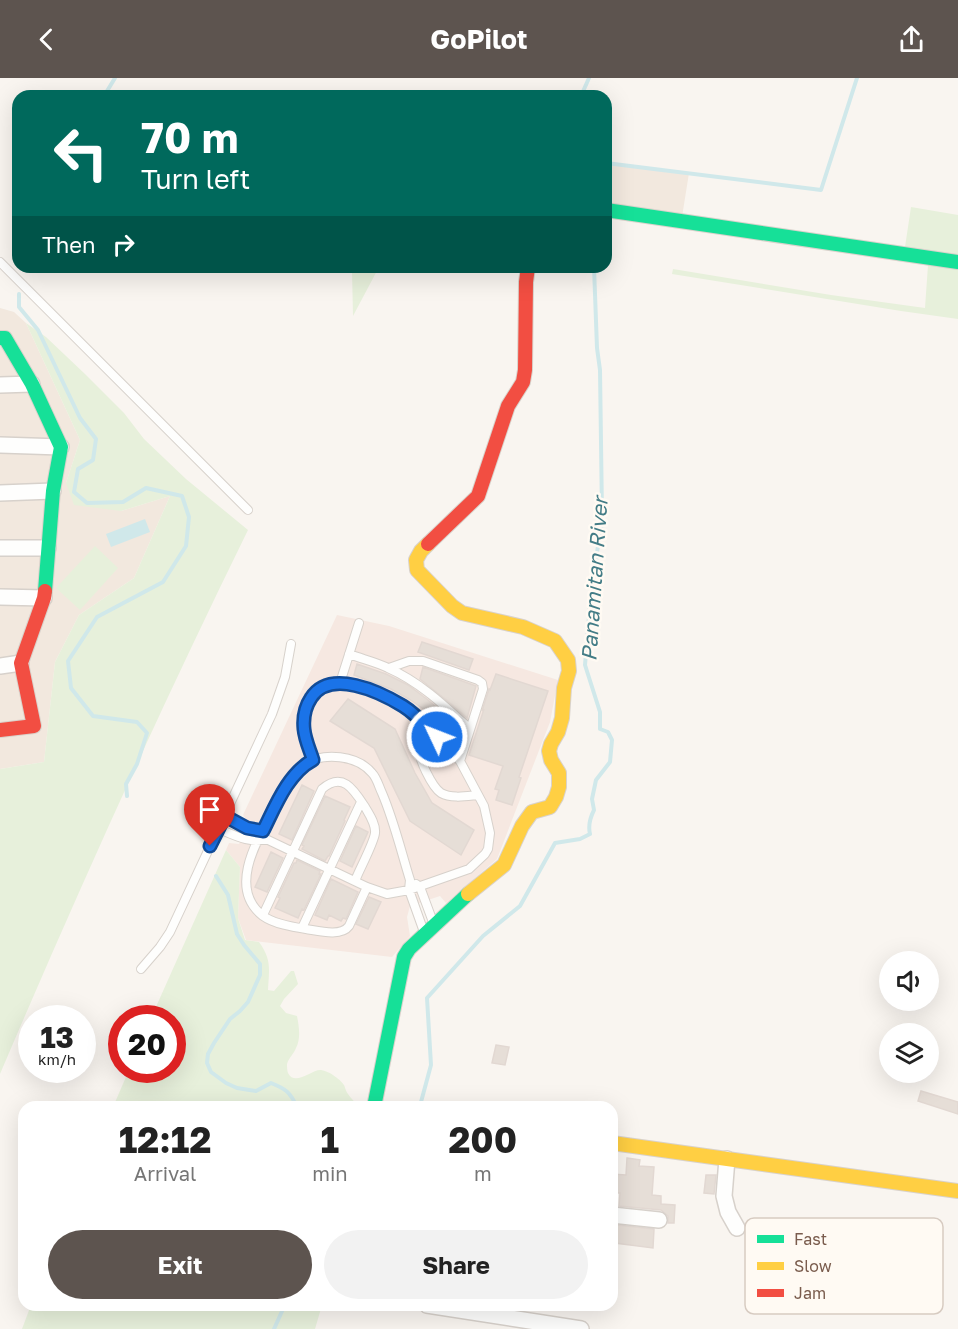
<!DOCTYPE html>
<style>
body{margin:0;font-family:"Golos Text",sans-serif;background:#f2f2f2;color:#222;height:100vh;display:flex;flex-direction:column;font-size:22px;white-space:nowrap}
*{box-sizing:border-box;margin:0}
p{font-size:20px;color:#767676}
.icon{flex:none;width:33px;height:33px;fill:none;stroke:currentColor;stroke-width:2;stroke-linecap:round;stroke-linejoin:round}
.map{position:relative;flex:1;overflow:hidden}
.drawer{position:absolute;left:18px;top:1023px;width:600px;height:210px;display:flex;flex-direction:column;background:#fff;border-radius:18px;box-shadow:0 6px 24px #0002}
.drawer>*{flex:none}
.hud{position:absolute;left:12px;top:12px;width:600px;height:183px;border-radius:18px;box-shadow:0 6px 24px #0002;background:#00695c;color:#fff;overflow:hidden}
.buttons{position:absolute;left:879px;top:873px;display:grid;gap:12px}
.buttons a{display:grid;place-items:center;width:60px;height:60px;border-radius:50%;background:#fff;box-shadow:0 6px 24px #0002;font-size:30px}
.speed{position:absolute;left:18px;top:927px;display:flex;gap:12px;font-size:30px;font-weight:700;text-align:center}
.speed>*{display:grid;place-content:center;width:78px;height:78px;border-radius:50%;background:#fff;box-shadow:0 6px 24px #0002;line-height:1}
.speed small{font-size:15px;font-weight:400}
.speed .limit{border:9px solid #d22;background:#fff;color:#111}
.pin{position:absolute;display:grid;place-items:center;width:51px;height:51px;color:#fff;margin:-62px -26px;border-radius:50% 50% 50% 0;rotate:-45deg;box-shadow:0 0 6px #0007}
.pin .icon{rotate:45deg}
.me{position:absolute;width:66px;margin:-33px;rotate:313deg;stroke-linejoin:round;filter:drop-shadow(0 0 4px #0008)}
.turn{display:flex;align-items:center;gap:21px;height:126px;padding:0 30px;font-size:27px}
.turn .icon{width:78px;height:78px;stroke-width:2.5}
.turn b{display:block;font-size:42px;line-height:51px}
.then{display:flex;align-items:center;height:57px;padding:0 30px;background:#0003;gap:12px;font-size:22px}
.eta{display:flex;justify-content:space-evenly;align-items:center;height:102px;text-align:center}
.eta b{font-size:36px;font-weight:700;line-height:42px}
.primary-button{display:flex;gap:12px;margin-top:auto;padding:12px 30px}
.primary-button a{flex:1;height:69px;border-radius:36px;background:#5d544f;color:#fff;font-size:24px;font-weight:700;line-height:69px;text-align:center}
.primary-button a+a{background:#f2f2f2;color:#222}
header{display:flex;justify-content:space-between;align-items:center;height:78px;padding:0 30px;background:#5d544f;color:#fff;font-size:27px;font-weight:700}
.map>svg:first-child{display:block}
</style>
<header><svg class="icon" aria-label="back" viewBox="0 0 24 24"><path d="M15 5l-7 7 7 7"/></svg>GoPilot<svg class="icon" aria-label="share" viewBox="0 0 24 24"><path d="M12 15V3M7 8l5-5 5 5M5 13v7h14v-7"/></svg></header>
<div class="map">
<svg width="958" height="1251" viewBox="0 0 958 1251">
<rect width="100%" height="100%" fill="#f9f5f0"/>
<!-- residential -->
<path fill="#f2e8de" d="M606,85L689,95L682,139L606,131Z
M0,230L14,234L26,245L80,362L66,405L121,433L170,418L134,500L79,537L55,584L44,684L0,691Z"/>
<!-- commercial -->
<path fill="#f6e8e1" d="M337,537L389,548L558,602L550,644L497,781L446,825L440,818L410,828L407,839L410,858L392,879L246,862L238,840L240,789L226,772L229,765L239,766L247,750L249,745L243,737Z"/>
<!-- green -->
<path fill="#e7f0db" d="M911,129L958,137V241L901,233L672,196L673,191L831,217L925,230L929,173L905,169Z
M349,189H379L353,238L352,193Z
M26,245L46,259L85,296L124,335L144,361L186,401L248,452C160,631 78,813 0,996V691L44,684L55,584L79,537L134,500L170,418L121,433L74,427L66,405L80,362Z
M95,468L118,490L80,532L56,510Z
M226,772L240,789L238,840L245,862L259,864C272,882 269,891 268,912L274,913L291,893H294L298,906L284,921L280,928L286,935L297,938C299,948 301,961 296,970C294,976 289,979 287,986C287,988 287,993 288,995C295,1009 312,991 321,992C329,993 340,1001 344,1007C346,1012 345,1011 348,1016C351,1021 356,1025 361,1029H330L324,1026L317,1027L316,1029H113L129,992H172V940H151Z
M31,1227H322L315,1251H22Z"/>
<!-- water -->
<path fill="#d0e8ea" d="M145,441L150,454L111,469L106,456Z"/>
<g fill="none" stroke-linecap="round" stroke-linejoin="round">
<!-- stream -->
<path stroke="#d0e8ea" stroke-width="4" d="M104,18L115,0
M581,18L589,0
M606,85L821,112L857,0
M41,193L44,189
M19,216V229L38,252L80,340L96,361L93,382L78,391L74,414L87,425L123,424L146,410L182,418L189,439L186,468L163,504L97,539L68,583L71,610L93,638L137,644L147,655L137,686L126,706L127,718
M216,798L228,817L237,856L244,867L260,886V897L248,924L240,933L230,941L214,965L208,976L207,985L211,994L226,1005L237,1010L256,1013L271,1005C286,1011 290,1014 297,1029
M428,1029L421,1024L431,987L427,920L483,858L520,828L555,765L580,761L590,756C588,748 590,740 594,732L592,721L596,702L610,684L612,662L608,654L600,651V634L585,587L591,514L596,489L597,474L601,452L602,436L600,292L597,270L594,189
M274,1251L283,1231V1227"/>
</g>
<!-- building -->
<path fill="#e6ded7" stroke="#e2d8d2" stroke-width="1.5" d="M422,564L473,581L469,592L418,574Z
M357,586L386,596L408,607L428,622L463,652L455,660L425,632L409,621L391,611L354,597Z
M423,589L476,608L467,640L445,621L420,601Z
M496,596L548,613L519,699L521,700L512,727L496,722L499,712L495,711L503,688L469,677L484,631L482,633L489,611L490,612Z
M348,621L395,651L415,695L432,725L474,752L461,777L410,743L374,670L330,643Z
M302,707L314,713L292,762L279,756Z
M325,718L350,729L344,742L345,743L329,778H328L325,783L302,771L304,768L302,767Z
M356,748L368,754L352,789L340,783Z
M271,774L283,780L267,814L255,809Z
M297,782L320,793L319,796H321L304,832L302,831L298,840L275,830L280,820L278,819L294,785H296Z
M331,801L358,814L346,841L343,840L341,843L329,837L327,842L315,837Z
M369,819L381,824L368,851L356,846Z
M496,967L509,969L505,987L492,985Z
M921,1013L958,1024V1036L918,1023Z
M627,1080L640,1082L639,1088L654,1089L652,1117L661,1118V1126L675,1127L674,1145H668V1138L661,1132L619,1128L620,1115H612V1096L626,1097Z
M706,1097H716L714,1116L704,1115Z
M617,1147L654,1151L653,1170L615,1165Z"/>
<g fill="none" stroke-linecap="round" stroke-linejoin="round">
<defs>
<path id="lane" d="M0,184L248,432
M349,576C362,581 376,584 388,590C420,604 445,628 470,651
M389,590L409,583H423L478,602L482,605L483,611L460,683
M340,605L359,545
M425,647C423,654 419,662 419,670C418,680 432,709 441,715C452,721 467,718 478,717
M225,738L247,750L263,753L264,756
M219,751C234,757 250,766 266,761L367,809L387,816L409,812L469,791L485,776L488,771L490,755L484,728L460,683L417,640L405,630L391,621L364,610L340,605L327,607L315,614L309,623L304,641L305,657L313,682
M416,806L420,809L433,844
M367,809L349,848C341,859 319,853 306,851C293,849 274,846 263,838C228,811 256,764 272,735C281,719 289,696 305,686C324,674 357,677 372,695C377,700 379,709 382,715C394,743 401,773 410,802L409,812L424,854
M263,837L322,711C343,693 354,712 365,729C369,736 376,746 375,755C374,765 359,792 355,803
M302,850L361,724
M141,891L160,869L170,854L272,636L285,599L291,566"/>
<path id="street" d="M0,307L32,306
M0,367L61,369
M0,415L53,413
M0,470H48
M0,519L44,520
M0,588L21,585
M727,1081L724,1118L728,1134L737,1150
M612,1137L659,1142
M427,1227L581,1251"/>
<path id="fast" d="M606,132L958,184
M0,260H5L32,306L61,369L53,413L45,513
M374,1029L404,879L409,871L468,816"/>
<path id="slow" d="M428,466L421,473L416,482L417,492L452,528L462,535L523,549L555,563L568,582L569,593L564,610L562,640L558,654L551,666L549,673L551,682L559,695V709L556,719L550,729L532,734L522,748L504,787L468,816
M612,1065L958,1113"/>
<path id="jam" d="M428,466L478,418L508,328L523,304L525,292L526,204L528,189
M0,652L34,648L21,585L44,520L45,513"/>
</defs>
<!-- lane casing -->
<use href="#lane" stroke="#d7d1cb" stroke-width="10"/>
<!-- street casing -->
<use href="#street" stroke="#d7d1cb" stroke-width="18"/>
<!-- fast casing -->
<use href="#fast" stroke="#d9d2cb" stroke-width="16"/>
<!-- slow casing -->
<use href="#slow" stroke="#d9d2cb" stroke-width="16"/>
<!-- jam casing -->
<use href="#jam" stroke="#d9d2cb" stroke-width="16"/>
<!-- lane -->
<use href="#lane" stroke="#fefefd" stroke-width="8"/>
<!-- street -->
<use href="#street" stroke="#fefefd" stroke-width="15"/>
<!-- fast -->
<use href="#fast" stroke="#16e098" stroke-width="14"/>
<!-- slow -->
<use href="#slow" stroke="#ffcf43" stroke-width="14"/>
<!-- jam -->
<use href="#jam" stroke="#f24e42" stroke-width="14"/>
</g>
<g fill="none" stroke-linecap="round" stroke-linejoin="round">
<defs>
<path id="route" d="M210,768L225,738L247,750L263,753C275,729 288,695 313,682C310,672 305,662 304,651C303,641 305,629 311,620C330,590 380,614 403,628C416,636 426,648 437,659"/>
</defs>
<!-- route casing -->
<use href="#route" stroke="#114b97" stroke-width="15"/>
<!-- route -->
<use href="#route" stroke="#1a73e8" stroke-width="10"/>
</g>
<g text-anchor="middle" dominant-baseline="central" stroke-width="5" stroke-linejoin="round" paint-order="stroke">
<!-- water labels -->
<g font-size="21" font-style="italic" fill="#437c86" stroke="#fffaf3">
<text transform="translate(594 501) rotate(-86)">Panamitan River</text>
</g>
</g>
<!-- legend -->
<rect x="745" y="1140" width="198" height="96" rx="9" fill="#fffaf3" stroke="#d7cbc1" stroke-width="1.5"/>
<rect x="757" y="1157" width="27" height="8" fill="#16e098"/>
<rect x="757" y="1184" width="27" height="8" fill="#ffcf43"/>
<rect x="757" y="1211" width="27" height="8" fill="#f24e42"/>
<g font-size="16" fill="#7a5c4d">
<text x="794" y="1167">Fast</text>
<text x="794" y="1194">Slow</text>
<text x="794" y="1221">Jam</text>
</g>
</svg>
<div class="buttons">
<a><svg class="icon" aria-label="sound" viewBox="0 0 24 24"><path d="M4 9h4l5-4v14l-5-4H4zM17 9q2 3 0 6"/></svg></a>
<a><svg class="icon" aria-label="layers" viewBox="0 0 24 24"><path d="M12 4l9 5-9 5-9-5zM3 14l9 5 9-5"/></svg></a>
</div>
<div class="speed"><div>13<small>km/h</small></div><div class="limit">20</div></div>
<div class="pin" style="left:210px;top:768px;background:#d93025"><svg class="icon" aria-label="arrive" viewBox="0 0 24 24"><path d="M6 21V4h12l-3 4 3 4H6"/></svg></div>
<svg class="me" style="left:437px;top:659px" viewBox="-20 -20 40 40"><circle r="17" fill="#1a73e8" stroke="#fff" stroke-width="3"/><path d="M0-11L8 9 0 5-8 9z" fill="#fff"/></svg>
<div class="hud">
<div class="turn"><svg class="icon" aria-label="left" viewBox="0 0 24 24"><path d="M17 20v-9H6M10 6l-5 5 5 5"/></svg><div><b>70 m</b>Turn left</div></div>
<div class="then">Then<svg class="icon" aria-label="right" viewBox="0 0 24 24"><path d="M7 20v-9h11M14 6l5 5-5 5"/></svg></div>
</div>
<section class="drawer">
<div class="eta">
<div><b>12:12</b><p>Arrival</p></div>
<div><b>1</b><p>min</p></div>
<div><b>200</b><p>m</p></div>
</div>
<div class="primary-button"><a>Exit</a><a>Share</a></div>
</section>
</div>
